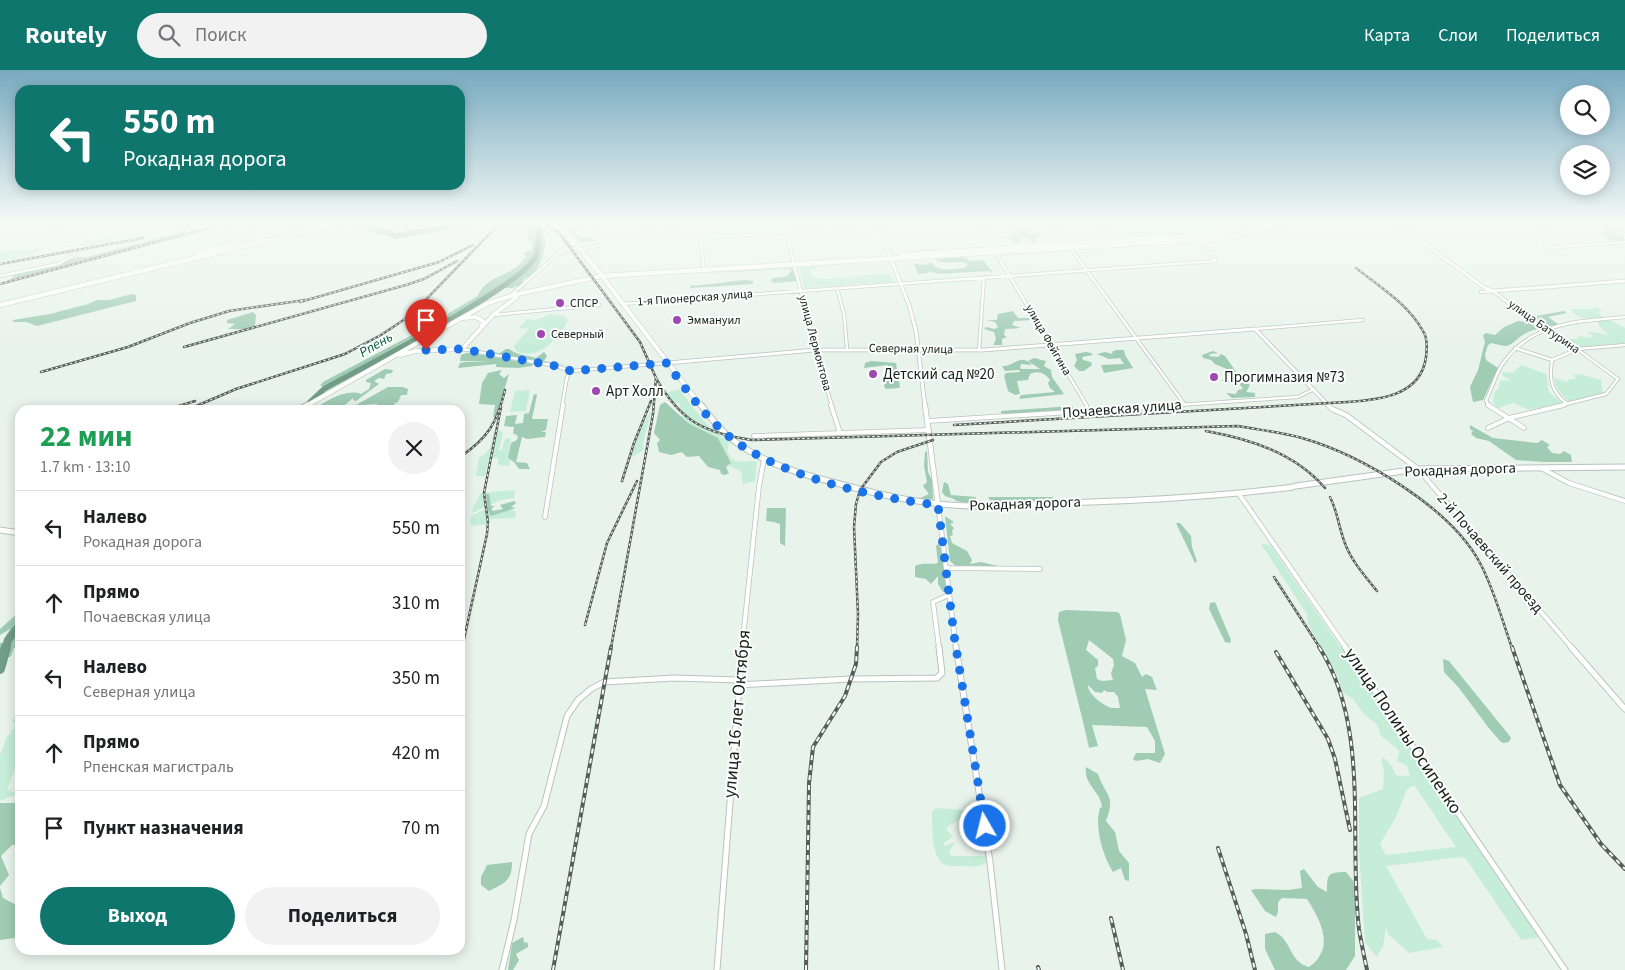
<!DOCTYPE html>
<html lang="ru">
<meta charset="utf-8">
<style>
body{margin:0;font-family:"Source Sans 3",sans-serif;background:#f2f2f2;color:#202124;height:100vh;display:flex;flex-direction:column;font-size:19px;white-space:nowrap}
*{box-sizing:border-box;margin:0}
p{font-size:16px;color:#757577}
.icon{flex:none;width:28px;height:28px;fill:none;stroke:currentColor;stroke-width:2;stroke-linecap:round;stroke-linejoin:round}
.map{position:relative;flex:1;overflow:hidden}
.details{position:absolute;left:15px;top:335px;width:450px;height:550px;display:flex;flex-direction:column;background:#fff;border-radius:15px;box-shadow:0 2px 12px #0003}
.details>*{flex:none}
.top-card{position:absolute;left:15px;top:15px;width:450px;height:105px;border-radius:15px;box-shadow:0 2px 12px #0003;background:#0f766e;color:#fff;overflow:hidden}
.buttons{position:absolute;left:1560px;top:15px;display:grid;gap:10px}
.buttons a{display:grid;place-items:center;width:50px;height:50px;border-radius:50%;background:#fff;box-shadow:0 2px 12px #0003;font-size:25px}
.pin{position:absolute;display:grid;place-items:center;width:42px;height:42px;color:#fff;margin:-51px -21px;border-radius:50% 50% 50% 0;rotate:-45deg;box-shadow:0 0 5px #0007}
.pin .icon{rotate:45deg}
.me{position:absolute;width:55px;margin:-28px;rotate:352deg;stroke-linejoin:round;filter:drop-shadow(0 0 4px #0008)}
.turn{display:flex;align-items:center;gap:18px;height:105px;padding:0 25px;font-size:22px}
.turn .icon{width:65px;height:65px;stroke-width:2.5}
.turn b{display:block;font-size:35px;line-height:42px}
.round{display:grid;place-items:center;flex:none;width:52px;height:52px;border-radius:26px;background:#f2f2f2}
.summary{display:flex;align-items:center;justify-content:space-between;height:85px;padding:0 25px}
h1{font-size:30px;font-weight:700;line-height:38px;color:#1e9e55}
.button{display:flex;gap:10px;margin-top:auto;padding:10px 25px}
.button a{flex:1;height:58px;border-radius:30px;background:#0f766e;color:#fff;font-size:20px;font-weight:700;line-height:58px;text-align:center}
.button a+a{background:#f2f2f2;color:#202124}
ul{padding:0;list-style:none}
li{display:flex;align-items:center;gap:15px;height:75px;padding:0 25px;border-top:1px solid #e0e0e0}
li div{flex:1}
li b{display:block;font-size:19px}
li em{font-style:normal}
header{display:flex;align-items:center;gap:30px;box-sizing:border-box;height:70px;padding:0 25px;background:#0f766e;color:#fff}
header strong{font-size:24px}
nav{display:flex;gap:28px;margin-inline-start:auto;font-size:18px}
.search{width:350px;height:45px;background:#f2f2f2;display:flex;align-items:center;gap:12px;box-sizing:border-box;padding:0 18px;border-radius:28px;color:#757577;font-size:19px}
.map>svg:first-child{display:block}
</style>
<header>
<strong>Routely</strong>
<div class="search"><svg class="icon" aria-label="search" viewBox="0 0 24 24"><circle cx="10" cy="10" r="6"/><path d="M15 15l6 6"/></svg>Поиск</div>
<nav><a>Карта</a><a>Слои</a><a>Поделиться</a></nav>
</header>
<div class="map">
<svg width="1625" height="900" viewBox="0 0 1625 900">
<rect width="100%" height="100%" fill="#e8f3ec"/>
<!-- green -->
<path fill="#c6edd7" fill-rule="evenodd" d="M781,153L784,162L704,167L703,157Z
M1109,153H1255L1226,161L1122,169Z
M132,162L139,165L102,174L79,176L88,168H90L89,170C99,172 107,168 116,164C120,162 127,164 132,162Z
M32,179H43C31,189 15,189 0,191V182Z
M821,196L810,201L811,205L815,208L825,209L890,203L894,212L804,218L799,197Z
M1598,237L1602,241L1598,242L1602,247C1588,250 1579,250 1570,239H1592Z
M551,244L564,246L568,250C560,268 537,292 516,281L514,276L529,259L519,258L527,249L536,250L530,258L538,249Z
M1610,250L1625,258V273L1580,277L1565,269H1577L1580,266L1591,268L1593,266L1586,261L1608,265C1605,259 1598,259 1598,251Z
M1521,295L1546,304L1549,322L1562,333L1529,340L1513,333L1498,338L1493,333L1495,321L1498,319L1500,312L1503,310L1512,311L1503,306L1502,302L1513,303Z
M1580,304L1601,310L1603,324L1569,332C1561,324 1556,319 1554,308L1567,312L1569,309H1577L1573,305Z
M679,319L704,351L729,373L727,381C736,399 744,388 757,392L755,411L743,414L741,401L729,396L731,392L718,368L688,353L679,347L684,345L679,338L681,334L673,333L666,323Z
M530,320L526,341L510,342L515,321Z
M650,342L651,343C649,350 642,373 643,380L633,387L631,386L641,359Z
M499,360L503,363L499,380H502L505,369L511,368L508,388L510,390L509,396L498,395V388L489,389L485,406H476L479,388C493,379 490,376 494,361Z
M514,420L515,421L514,428L501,430L472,443L474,435L481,423Z
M488,438V441L498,444L502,441L514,440L516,445L515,448L492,449L486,454L473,456L470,454L471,446Z
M1261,474L1270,475L1541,867L1521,870L1466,789L1460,787L1386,796L1427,869L1437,870L1443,877L1409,883L1388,864L1386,858L1383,876L1377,887L1365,873L1359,780V728L1383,719L1384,702L1381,691L1383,687L1391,695L1396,705L1410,707L1407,696L1397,691L1399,680L1381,666L1377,655L1364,644L1353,629L1343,623L1338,607L1308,554L1307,544ZM1414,715L1456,777L1386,785L1380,774L1396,747L1407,719Z
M20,637V690C13,699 12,709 7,719L17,724L0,731V685L7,667L15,656L12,651Z
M936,738L964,740L968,744L947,757V760L953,767L944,773V776L955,772L949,782L951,786H985L982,776L976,772L979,763L974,756L972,746L976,744L987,783L986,793C977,798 969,796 959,796C954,796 948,796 943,794C931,786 932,754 932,741Z"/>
<!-- forest -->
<path fill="#a0ccb4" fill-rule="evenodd" d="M372,153L397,165L423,162C393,174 378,163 350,154Z
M493,153H540C551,171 543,194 529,209L526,207L522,211L525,212L521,215L512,218H500L326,316H320L323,312L446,247L449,243L478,226C486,204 515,207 526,186L523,183L531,180L533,174L528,168V162C515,160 505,154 493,153Z
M570,153H604L575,163L583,168H591L595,171L580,172L568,160L567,156L571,154Z
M1596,153H1617L1623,155L1625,158H1616L1624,160L1625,163L1611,159L1624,167L1625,171L1615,172L1602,165L1608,157Z
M1029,158L1027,163H1038L1041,165L1040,167L1035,169L1036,172H1033L1028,168H1019L1020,173H1015L1011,169L1003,168L1014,163L1013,160Z
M185,161L188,163L6,212L15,206H5L50,197L78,187H87Z
M964,187L971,191L983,190L993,203L988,201L939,204L929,201L928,203L918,204L914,194L925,195L931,192C937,203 954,199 965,198L968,194C957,189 945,196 935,189Z
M792,198L797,211L773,213L771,211L773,208L788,206V204L792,201L789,199L687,204Z
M747,210L753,211V214L690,218L691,215C697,217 737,210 747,210Z
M132,224L136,225V231L37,256L26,252H13V250L50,244L88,234L97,230H109Z
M1524,240L1536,246L1564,241L1567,243L1548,247L1558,254L1547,257L1526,245Z
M1013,241L1018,248H1028L1032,250L1014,251L1012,255L1021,258L1005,259L1004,265L1007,267L1002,269V275H993L996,269L994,262L984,259L986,257L995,259L998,257L995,252L986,250H997L998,244Z
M253,242L256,245L255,256L245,259H228L235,254L227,253V250Z
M1518,251L1530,252L1541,258C1534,260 1526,262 1521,266C1507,277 1511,278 1492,273L1488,275L1485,284L1486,290L1498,298L1483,330L1473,332L1470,317L1478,300L1485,272L1483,265L1486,263L1495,265L1504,257Z
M506,279H509C517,285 526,285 536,288L544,282L547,286L544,291L575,297L487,282L500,283Z
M1117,280H1124L1125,285L1133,298L1104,303L1101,295L1124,294L1120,288L1109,289L1097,284L1105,282L1112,284L1113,281Z
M1213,281L1218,283L1210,284L1209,286L1218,287L1221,284L1225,286L1242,310L1250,315L1246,322L1255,323V327L1232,328L1226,323L1236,324L1238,320L1243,319L1239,313H1227L1221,310L1232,311L1229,300L1215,294L1211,290L1203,288L1202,285Z
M1086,282L1091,283L1093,285L1082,287L1083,290L1091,292L1092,295L1084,301H1079L1074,296L1077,290L1075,284Z
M466,283L478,284L533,294L532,296L518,298L496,297V294L458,298L460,293L464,292L491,291H460L461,285Z
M1034,288L1046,291L1044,296L1051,300L1052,307L1064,324L1019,329L1021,325L1055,322L1050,318L1048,313L1050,310C1045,303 1038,300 1030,304L1028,310L1017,311L1020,324L1015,325L1008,321L1004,306L1006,303L1020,302L1019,300L1005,301L1002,296C1015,297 1020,282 1032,295L1021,294L1020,298L1022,299H1040L1028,291Z
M871,291L896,293L900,317L899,318L886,319L884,316L888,307V295L864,298L865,293Z
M385,299L393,300L392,303L386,304L384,309L379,308L374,311L379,314L356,331L353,330V328L339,340H313C325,331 347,318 361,324L369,319L371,313L366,312V310Z
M502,300L499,304L504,308L509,304L496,347H493L495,335L479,334L482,313L488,303Z
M388,317H403L408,319L407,325H401L398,332L395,333L393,337H396L395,340H375L377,334L363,335L357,340H351L356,335Z
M534,324L537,325L532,349H548L546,360L541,362H546L545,367L527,369L522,367L516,392L527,393L530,399H519L514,392L508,388L511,373L517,370L518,366L513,363L514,357L504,356L506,346L517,345L515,354L523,353L524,344L529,343Z
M665,332L688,353L718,368L731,393L726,397L729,403L725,405L721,404L720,400L708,397L699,386L687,387L682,382L671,385L659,382L657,373L660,370L654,363L660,335Z
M1072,336L1074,340C1063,342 1052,340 1041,342C1029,344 1013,347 1001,343V341Z
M1470,355L1493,368L1537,373L1542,370L1550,375L1547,377L1552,383L1560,384L1564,381L1571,385L1572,392H1544L1516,390L1489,371L1476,368L1471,364L1473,361L1470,359Z
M927,381L928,402L932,410L933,429L926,431L918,429L929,424L923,416L927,412L924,396L925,382Z
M944,412L948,414L951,425L976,427V431L968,433L956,431L954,429L945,426L942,422Z
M486,424H489L491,436H495L492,438V441L503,439L500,435L514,431L516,433L511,437L516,438L491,446L488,441Z
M988,427H1053L1054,429L992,433Z
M767,438H786L785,476L780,473V454L774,452L766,451Z
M945,446L954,452L950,454L954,458L952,461L953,465L950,466L952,473L967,481L972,490L970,494L981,492L998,496L957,497L950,491Z
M1176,453H1180L1191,466L1192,477L1197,491L1195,493Z
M938,474L943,480L946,522H943L938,514V506L931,514L926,509L915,507V496C922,492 930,495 938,493L936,476Z
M1215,532L1231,570L1230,573L1225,572L1209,539L1210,533Z
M1066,540L1117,542L1120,544L1126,570L1122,586L1135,593L1142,607L1146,604L1152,607L1157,620L1145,619L1165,684L1160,693L1148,689L1136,691L1133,689L1136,683H1155V671L1147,657L1092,655L1098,676L1089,678L1085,660L1058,550L1059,542ZM1089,570L1113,589L1114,595L1111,603L1113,610L1102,611L1097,609L1095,598L1098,596V590L1086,580ZM1088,615L1095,622L1102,623L1104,620L1107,622H1114L1118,627L1120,638C1120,638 1112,638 1112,638C1103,636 1087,623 1088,615Z
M20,541V577L14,578L11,586L0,593V573H2L10,559L0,565V559Z
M1443,589L1449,591L1509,665L1511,668L1509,672L1503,673L1500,671L1488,657L1459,618L1444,602Z
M1086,697L1098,704C1106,727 1116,725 1106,751L1115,762L1119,781L1129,793V811L1125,810L1121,798L1113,802C1103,786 1094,757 1100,738L1102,737C1101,722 1083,714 1086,697Z
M0,733H20V774L12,775L1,786L9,805L0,816Z
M512,792C512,811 505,813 489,821L481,815V807L487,795Z
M1304,799L1318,817L1327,822C1327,805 1327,802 1346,802L1355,813V886L1346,900H1275L1265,879V864L1275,862C1292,870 1289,892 1309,897C1313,894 1318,890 1320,885C1331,868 1316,843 1307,829L1282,828L1278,832V842L1276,847L1265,841L1251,820L1256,819L1288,820L1302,818L1300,801Z
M0,818L3,828L20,837V874L14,868L0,870Z
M523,867L524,872L528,873V877L516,884L519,890L513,900H508L512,873Z"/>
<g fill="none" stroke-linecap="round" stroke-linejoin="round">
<!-- river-far2 -->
<path stroke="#719c85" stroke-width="5.5" d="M362,153L396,166L468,153
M308,334L324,319C361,298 523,216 536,186C539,178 538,167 539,159L533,153"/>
<!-- river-far1 -->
<path stroke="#719c85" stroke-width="8" d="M6,578L8,570L20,555"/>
<!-- river -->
<path stroke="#719c85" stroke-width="10" d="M0,599L6,577"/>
<defs>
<path id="minor-far2" d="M671,153L674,169
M699,153L704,199
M784,153L816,283L832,336
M978,153L1087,336
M1052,153L1185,335
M1104,153L1117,170
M1538,153L1573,176
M700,156L751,153
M785,157L852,153
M701,167L786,163
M1197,169L1216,191
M1545,178L1625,172
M563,180L579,178
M580,180L618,170L663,153
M0,206L58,194L74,185L76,176L61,173L60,168L54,162L59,153
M837,218L844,244L847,278
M1481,222L1493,221L1532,251L1555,263L1618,309L1606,324L1558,336
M511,225L568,175L575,173
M622,234L1216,191
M493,245L600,235
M1255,259L1363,250
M1515,278L1552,290
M462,279L556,296L571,301L667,293
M979,280L984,207
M1567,334C1551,321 1549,310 1552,290L1578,279L1625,275
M562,336L567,307L571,301
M1163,336L1298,327L1314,319
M1489,336L1486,330C1493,318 1495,303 1504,292C1532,252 1581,251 1625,247"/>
<path id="minor-far1" d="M831,335L840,363
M1488,335L1524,358
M928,351L1182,335
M1488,358L1509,348L1564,335
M754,366L929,360
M1541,398L1569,413L1625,431
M1418,399L1572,578
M1239,424L1346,578
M938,435L956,578
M545,447L563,335
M947,498L1040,499
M742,578L759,416L764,389
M939,578L933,532L949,525"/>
<path id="minor" d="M956,577L990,792L1002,900
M1345,577L1565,900
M1571,577L1625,639
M738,615L851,609L937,608L942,603L939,577
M502,900L514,850L529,764L544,736L567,646L578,630L591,619L604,612L674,608L739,610
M717,900L742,577"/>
<path id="tertiary-far1" d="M877,153L909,235L916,261L925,336
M1396,153L1485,218L1493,221L1625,211
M667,293L815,280H984L1255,259L1329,336"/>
<path id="tertiary" d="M925,335L938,435
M1328,335L1332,339L1346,345L1418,399"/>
<path id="secondary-far1" d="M463,248L476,247L483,251L482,256
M400,285L416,281L462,279L494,244L517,227
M306,336L488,233L518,224L602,206L701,336"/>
<path id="secondary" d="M701,335C712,349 722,363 737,373C768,395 804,405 840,414C884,426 926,435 972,436C1079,432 1187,431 1293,417
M298,340L308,335
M1296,416L1418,399L1625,397
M0,460L20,463"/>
<path id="primary" d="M553,153L567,163L602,206L1229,168L1278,153
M900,185L1216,164L1260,153
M196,186L205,181L232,176
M0,235L340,153"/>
</defs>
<!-- minor-far2 casing -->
<use href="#minor-far2" stroke="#b8c3bc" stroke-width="4"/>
<!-- minor-far1 casing -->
<use href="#minor-far1" stroke="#b8c3bc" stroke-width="5.5"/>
<!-- minor casing -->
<use href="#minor" stroke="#b8c3bc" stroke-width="7"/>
<!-- tertiary-far1 casing -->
<use href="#tertiary-far1" stroke="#b8c3bc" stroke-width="4.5"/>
<!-- tertiary casing -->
<use href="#tertiary" stroke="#b8c3bc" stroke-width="6"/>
<!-- secondary-far1 casing -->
<use href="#secondary-far1" stroke="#b8c3bc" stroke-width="5"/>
<!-- secondary casing -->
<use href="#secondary" stroke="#b8c3bc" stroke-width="7"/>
<!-- primary casing -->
<use href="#primary" stroke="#b8c3bc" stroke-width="5.5"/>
<!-- minor-far2 -->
<use href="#minor-far2" stroke="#fff" stroke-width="2.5"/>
<!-- minor-far1 -->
<use href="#minor-far1" stroke="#fff" stroke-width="4"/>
<!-- minor -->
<use href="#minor" stroke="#fff" stroke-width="5"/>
<!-- tertiary-far1 -->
<use href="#tertiary-far1" stroke="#fff" stroke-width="3"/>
<!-- tertiary -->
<use href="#tertiary" stroke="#fff" stroke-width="4.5"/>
<!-- secondary-far1 -->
<use href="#secondary-far1" stroke="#fff" stroke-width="4"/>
<!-- secondary -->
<use href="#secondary" stroke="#fff" stroke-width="5"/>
<!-- primary -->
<use href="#primary" stroke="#fff" stroke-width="4.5"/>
<defs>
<path id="rail-far1" d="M545,153L560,164L640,272L656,308L653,344L611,578
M0,194L143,168
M0,214L227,153
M300,232L439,192L473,175
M184,277L406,215L424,209L457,191
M41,302L128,277L190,253L229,241L305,230
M656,308C680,351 704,363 752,370L1238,356C1259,360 1281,362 1302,368C1361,385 1450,437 1480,493C1494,519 1502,550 1512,578
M166,340L195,331
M187,340L236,319L345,284L381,265L411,245L500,153
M954,355L1347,332C1379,330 1421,326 1426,287C1427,279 1428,268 1423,261C1408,234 1379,216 1356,198
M1206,361C1250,369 1295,383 1325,418
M460,387C488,368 497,353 505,320
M622,411L634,373L651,331
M1330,427C1338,442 1339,460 1346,476C1353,493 1366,507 1377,521
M1274,507L1320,578
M585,555L607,473L637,411
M462,578L487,464L488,452L484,423L501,337
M857,578L858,544L854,457L856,434L860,420L881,392L897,382L933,370"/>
<path id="rail" d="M1319,577C1371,657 1348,768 1359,859C1361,872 1364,886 1367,900
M1512,577L1560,715L1601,774L1625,799
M1276,582L1328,669L1335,689L1350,760
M460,588L462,577
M1218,778L1246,864L1255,900
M1111,848L1123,900
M1038,897L1039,900
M553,900L611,577
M806,900L809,713L813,677L845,626L856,594L857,577"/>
</defs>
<!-- rail-far1 casing -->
<use href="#rail-far1" stroke="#575d59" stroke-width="2.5"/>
<!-- rail casing -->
<use href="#rail" stroke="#575d59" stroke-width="4"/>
<!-- rail-far1 -->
<use href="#rail-far1" stroke="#fafefc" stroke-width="1" stroke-dasharray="2.5" stroke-linecap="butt"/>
<!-- rail -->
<use href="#rail" stroke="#fafefc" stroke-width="2" stroke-dasharray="5" stroke-linecap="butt"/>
</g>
<!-- sky -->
<linearGradient id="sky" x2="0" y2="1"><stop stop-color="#78aac0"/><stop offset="0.55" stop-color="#f5faf6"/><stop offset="1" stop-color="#f5faf6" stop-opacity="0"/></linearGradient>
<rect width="1625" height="279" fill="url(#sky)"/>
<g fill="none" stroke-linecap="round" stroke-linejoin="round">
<!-- route -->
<path stroke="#1a73e8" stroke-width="9" stroke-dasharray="0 16.2" d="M426,280L462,279L556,296L571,301L667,293C685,318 706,349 731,368C781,407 876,428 938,435L954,565L985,756"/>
</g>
<!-- markers -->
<g fill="#9f47b3" stroke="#fafefc" stroke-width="2">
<circle cx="560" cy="233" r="5"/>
<circle cx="677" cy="250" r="5"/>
<circle cx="541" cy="264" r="5"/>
<circle cx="873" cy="304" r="5"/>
<circle cx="1214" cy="307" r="5"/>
<circle cx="596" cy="321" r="5"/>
</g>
<g text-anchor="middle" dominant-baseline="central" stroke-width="4" stroke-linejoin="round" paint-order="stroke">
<!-- far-street labels -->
<g font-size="12" fill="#181c19" stroke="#fafefc">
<text transform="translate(695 228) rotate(-4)">1-я Пионерская улица</text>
<text transform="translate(1544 257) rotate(35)">улица Батурина</text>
<text transform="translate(1048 270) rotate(60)">улица Фейгина</text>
<text transform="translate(815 273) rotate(75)">улица Лермонтова</text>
<text transform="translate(911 279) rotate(1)">Северная улица</text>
</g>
<!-- far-poi labels -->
<g font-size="12" fill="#181c19" stroke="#fafefc" text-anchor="start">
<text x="570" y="233">СПСР</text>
<text x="687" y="250">Эммануил</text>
<text x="551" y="264">Северный</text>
</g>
<!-- far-water labels -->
<g font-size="14" font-style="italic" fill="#0b5a3b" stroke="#fafefc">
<text transform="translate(376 275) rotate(-30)">Рпень</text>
</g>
<!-- poi labels -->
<g font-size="15" fill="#181c19" stroke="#fafefc" text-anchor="start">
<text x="883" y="304">Детский сад №20</text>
<text x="1224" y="307">Прогимназия №73</text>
<text x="606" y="321">Арт Холл</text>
</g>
<!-- street labels -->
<g font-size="15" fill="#181c19" stroke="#fafefc">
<text transform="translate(1122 339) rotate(-4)">Почаевская улица</text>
<text transform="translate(1460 400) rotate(-2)">Рокадная дорога</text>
<text transform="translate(1025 434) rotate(-2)">Рокадная дорога</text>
<text transform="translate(1490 483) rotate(49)">2-й Почаевский проезд</text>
</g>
<!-- near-street labels -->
<g font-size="18" fill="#181c19" stroke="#fafefc">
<text transform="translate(737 644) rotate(-85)">улица 16 лет Октября</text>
<text transform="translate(1403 661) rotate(56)">улица Полины Осипенко</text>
</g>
</g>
</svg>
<div class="buttons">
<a><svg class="icon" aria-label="search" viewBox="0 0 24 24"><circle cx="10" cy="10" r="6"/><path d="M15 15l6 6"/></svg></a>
<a><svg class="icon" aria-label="layers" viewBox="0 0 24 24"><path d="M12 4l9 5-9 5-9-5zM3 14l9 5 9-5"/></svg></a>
</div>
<div class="pin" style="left:426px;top:280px;background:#d93025"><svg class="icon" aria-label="arrive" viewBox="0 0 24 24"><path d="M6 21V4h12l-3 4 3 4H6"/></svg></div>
<svg class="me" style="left:985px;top:756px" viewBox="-20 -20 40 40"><circle r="17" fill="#1a73e8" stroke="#fff" stroke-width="3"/><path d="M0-11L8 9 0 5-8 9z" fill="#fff"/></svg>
<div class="top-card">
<div class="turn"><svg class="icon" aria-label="left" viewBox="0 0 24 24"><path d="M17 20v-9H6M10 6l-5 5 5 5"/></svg><div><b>550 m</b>Рокадная дорога</div></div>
</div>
<section class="details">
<div class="summary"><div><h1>22 мин</h1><p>1.7 km · 13:10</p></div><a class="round"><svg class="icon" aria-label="close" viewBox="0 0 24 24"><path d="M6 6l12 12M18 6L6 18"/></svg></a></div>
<ul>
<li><svg class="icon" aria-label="left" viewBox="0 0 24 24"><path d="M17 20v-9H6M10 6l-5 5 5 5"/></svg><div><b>Налево</b><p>Рокадная дорога</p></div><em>550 m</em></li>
<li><svg class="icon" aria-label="ahead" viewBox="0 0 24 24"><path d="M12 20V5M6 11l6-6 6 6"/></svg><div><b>Прямо</b><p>Почаевская улица</p></div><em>310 m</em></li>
<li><svg class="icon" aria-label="left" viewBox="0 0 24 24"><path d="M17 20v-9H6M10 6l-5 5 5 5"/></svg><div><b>Налево</b><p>Северная улица</p></div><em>350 m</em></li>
<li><svg class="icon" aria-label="ahead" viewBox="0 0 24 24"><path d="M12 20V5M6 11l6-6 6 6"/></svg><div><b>Прямо</b><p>Рпенская магистраль</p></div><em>420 m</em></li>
<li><svg class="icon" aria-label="arrive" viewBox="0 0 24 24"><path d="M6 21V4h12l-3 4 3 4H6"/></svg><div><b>Пункт назначения</b></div><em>70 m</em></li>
</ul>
<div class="button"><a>Выход</a><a>Поделиться</a></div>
</section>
</div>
